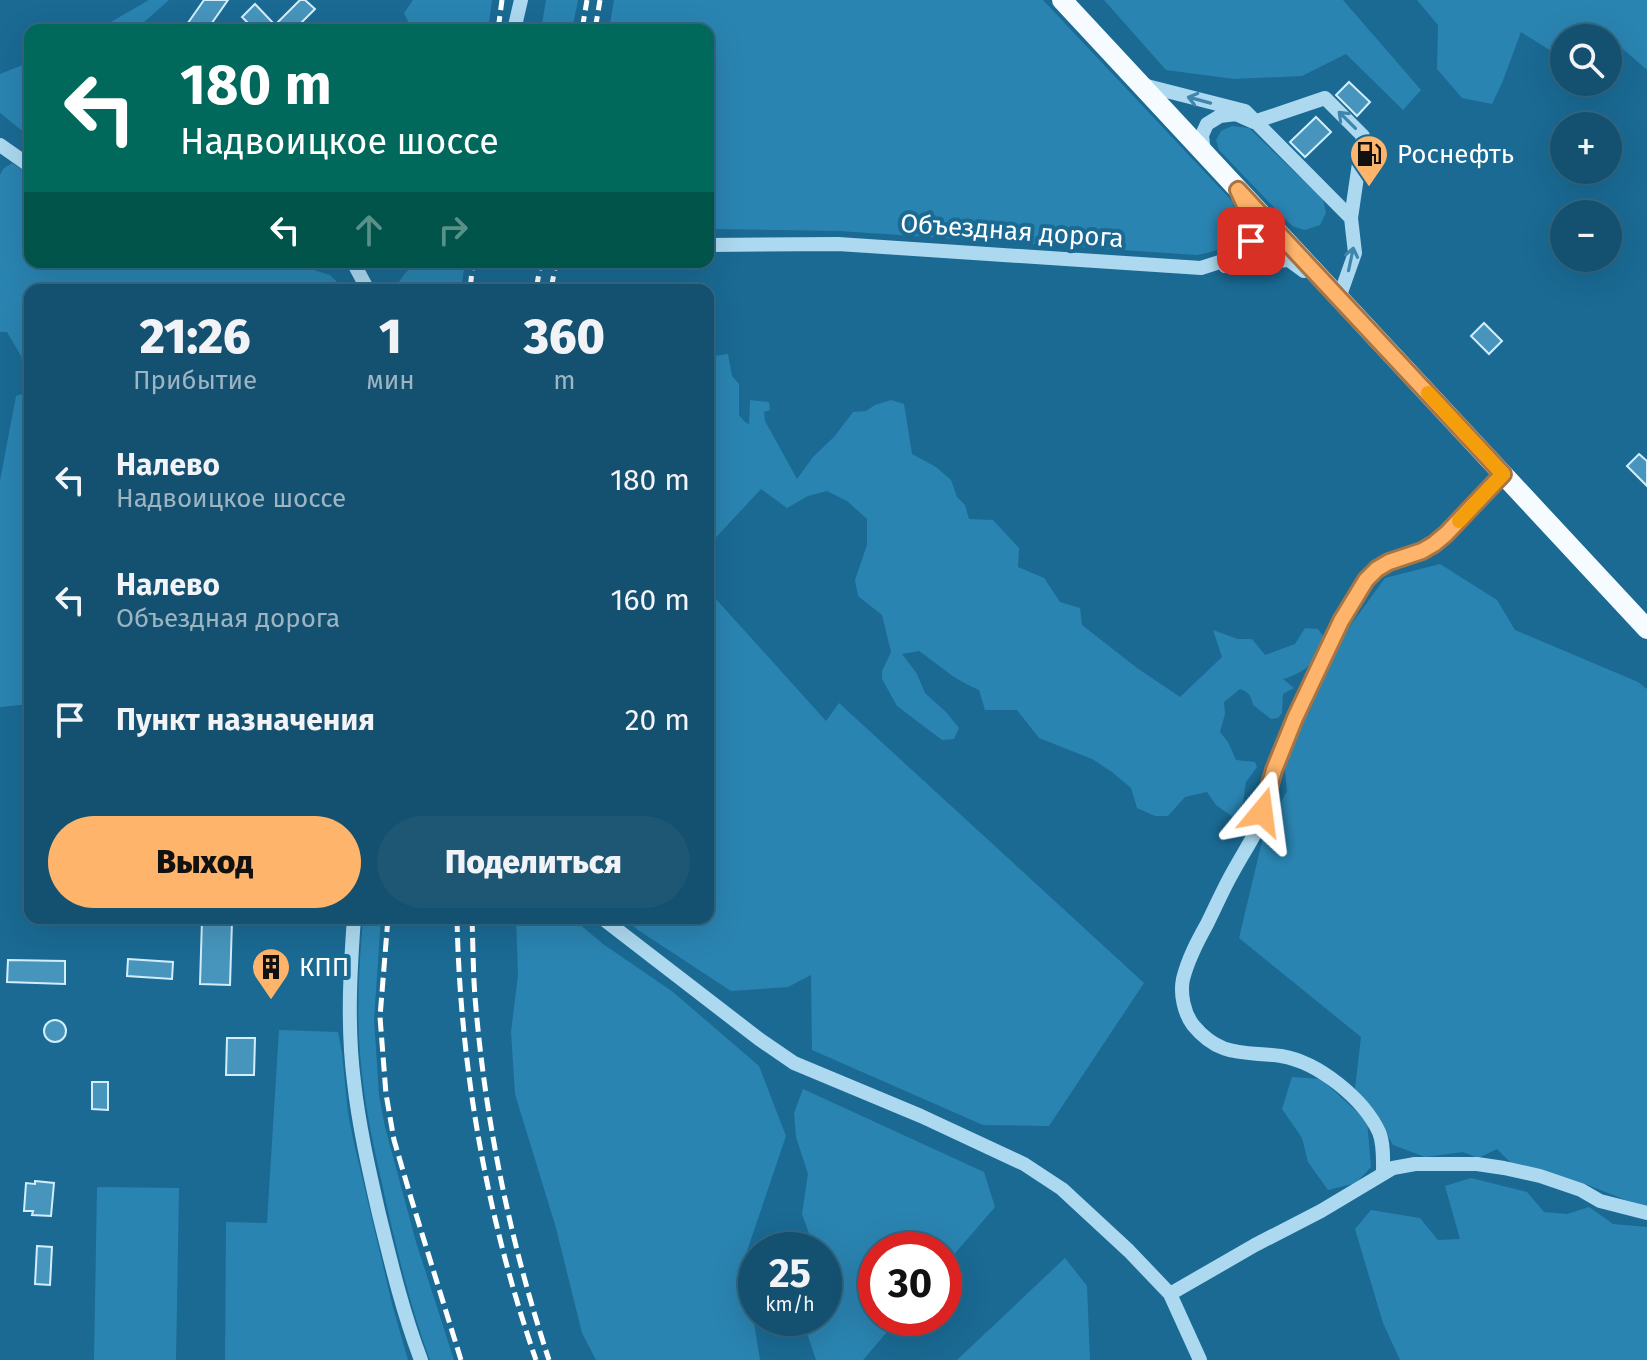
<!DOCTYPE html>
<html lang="ru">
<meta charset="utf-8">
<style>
body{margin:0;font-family:"Fira Sans",sans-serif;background:#1d5774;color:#f1f3f6;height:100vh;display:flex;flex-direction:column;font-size:30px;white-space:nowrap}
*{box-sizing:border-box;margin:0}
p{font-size:26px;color:#9db5c3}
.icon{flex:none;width:44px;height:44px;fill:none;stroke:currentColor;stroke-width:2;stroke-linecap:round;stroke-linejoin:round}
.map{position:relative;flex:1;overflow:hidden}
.drawer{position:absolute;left:24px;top:284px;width:690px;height:640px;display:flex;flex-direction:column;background:#14506f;border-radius:16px;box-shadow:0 8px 32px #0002,0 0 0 2px #336782}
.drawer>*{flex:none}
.hud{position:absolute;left:24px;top:24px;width:690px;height:244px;border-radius:16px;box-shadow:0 8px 32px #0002,0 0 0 2px #336782;background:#00695c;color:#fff;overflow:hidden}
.tools{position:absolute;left:1550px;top:24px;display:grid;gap:16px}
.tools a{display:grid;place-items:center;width:72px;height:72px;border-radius:50%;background:#14506f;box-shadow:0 8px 32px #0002,0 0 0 2px #336782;font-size:40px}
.speed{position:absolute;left:738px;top:1232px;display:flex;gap:16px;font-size:40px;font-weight:700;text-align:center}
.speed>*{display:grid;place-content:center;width:104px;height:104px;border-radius:50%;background:#14506f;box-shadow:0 8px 32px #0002,0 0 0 2px #336782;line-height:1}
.speed small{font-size:20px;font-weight:400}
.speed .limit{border:12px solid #d22;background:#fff;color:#111}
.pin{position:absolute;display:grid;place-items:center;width:68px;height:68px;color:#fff;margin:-34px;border-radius:16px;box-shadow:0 4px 12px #0006}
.me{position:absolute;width:88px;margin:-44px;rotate:16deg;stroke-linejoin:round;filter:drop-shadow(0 0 6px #0008)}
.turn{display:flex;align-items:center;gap:28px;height:168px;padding:0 24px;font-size:36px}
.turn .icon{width:104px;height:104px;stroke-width:2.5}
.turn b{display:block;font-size:56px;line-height:68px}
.lanes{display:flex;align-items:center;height:76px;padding:0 24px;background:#0003;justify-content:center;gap:40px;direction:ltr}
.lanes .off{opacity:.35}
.eta{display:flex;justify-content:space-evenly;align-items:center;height:136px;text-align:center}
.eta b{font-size:48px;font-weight:800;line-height:56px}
.primary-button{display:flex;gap:16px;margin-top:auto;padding:16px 24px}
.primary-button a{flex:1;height:92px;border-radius:48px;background:#ffb46b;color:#111;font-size:32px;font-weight:800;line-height:92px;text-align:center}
.primary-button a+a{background:#1d5774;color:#f1f3f6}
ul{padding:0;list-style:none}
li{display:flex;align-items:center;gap:24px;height:120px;padding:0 24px}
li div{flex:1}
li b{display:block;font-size:30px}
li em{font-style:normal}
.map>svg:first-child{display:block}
</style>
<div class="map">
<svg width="1647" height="1360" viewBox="0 0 1647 1360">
<rect width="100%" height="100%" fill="#1a6a94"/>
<!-- green -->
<path fill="#2a84b1" d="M149,0H169L142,24L145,30H97Z
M413,0H492L488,30H412L404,13Z
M546,0H578L572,30H541Z
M614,0H1043L1232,201C1245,239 1234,248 1197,255L839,231L708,229V30H609Z
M1104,0H1343L1421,90L1403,110L1346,54L1302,76L1234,79L1166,70Z
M1417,0H1647V70L1616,43L1608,46V38H1564V59L1521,32L1502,83L1492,104L1462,98L1437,69L1438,25Z
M30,62V137L0,113V74Z
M1232,126L1249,128L1323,199L1326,213L1320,225L1305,230L1292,226L1219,150L1216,140L1221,131Z
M12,163L30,175V262H282L295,264L330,275L345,290H30V704L0,707V481L16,396L24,393L29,385L21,356L7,332H0V175L3,169Z
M446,262H465L461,290H395C409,261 417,265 446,262Z
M728,354L732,376L739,384V415L745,422L749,424L750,400L769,402L770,410L764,412L765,421L797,479L813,457L834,437L853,412L866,411L875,405L891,400L904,404L912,454L936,467L951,480L957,497L965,505L969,519L993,520L1019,548L1018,567L1044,578L1060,602L1080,608L1082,625L1137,668L1180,697L1222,657L1213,630L1238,639H1252L1265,655L1295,644L1305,628L1318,629L1324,637C1318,661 1307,672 1283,679L1294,688L1283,694L1282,713L1278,718L1271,719L1253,705C1251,696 1249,692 1240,689L1224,702L1225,714L1220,732L1228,742L1236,760L1255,762L1257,767L1246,782L1243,803L1234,818L1216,805L1207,792L1185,797L1168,816H1155L1137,808L1131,788L1112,772L1092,759L1039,738L1017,710H985L979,690C956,681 939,665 919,651L902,654L917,674L925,693L946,712L959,728L954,739L942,740L897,706L882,679V671L891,652L882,615L858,596L855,580L867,545V519L847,501L827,491L808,496L787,508L761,489L708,546V380L710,373L714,368L713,361L715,356Z
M708,556L715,598L826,721L839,703L1144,983L1049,1126L983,1125L812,1050L811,975L788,987L731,991L638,930L625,918H708Z
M1440,564L1497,600L1515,630L1638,682L1647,689V1207L1628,1201L1588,1185L1542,1171L1513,1165L1497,1149L1478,1158L1463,1152L1425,1157L1393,1145L1378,1118L1355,1088L1361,1037L1239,938L1264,833L1287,791L1284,762L1347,630L1385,578Z
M363,918H381L374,1019L379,1095L385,1127L416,1242L454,1360H430C411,1309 398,1255 386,1202C376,1156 365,1111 361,1064C356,1016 359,966 363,918Z
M516,918H572L603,944L673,992L759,1066L786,1136L744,1260L760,1360H596L582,1333L556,1228L515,1094L511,1032L518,975Z
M279,1030L338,1032L342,1053L348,1113L354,1143L392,1304L408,1360H225L226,1222L267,1223Z
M1292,1077L1321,1079L1367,1121L1371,1167L1356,1183L1328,1190L1308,1162L1302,1138L1282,1109Z
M803,1089L984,1172L995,1207L944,1266V1250H876V1318H899L863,1360H816L808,1336L797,1318H824V1250H815L802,1214L808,1174L796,1137L794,1113Z
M1471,1178L1527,1192L1544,1212L1567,1214L1589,1207L1613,1224L1647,1227V1360H1400L1383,1323L1355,1229L1371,1210L1420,1218L1438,1240L1460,1239L1445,1186Z
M97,1187L179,1188L176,1360H94Z
M1065,1258L1087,1286L1090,1360H957Z"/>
<!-- building -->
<path fill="#4795bd" stroke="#d3eefb" stroke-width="2" d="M204,0H228L207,30H183Z
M300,0H305L315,9L294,30H255L242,17L255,4L275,25Z
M1349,82L1370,102L1357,116L1336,95Z
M1316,117L1331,132L1305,157L1290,142Z
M1484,323L1502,341L1489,354L1471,336Z
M1639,454L1647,461V486L1627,466Z
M202,920L232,921L230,985L200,984Z
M128,959L173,962L172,979L127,976Z
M8,960L65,961V984L7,982Z
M44 1031a11 11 0 1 1 22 0a11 11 0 1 1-22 0Z
M227,1038H255L254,1075H226Z
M92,1082H108V1110L92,1109Z
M35,1181L54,1183L51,1216L32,1215L33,1211H24L26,1183L35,1184Z
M37,1246L52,1247L50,1285L35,1284Z"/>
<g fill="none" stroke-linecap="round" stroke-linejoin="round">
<!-- minor -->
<path stroke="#acd9f0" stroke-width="14" d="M514,30L521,0
M1143,85L1245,111L1351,218
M0,145L30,166
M1204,154L1202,135L1207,124L1220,116L1236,114L1254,122L1325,98L1363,136L1351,218L1355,253L1339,298L1333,293
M708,245L838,244L1201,268L1235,257L1251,241L1250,216L1243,201
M353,262L368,290
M1225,266L1289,260L1304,271
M354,918C350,972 347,1028 354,1082C359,1127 369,1170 379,1214C391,1263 403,1313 421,1360
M602,918L759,1039L794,1063L921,1116L1024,1164L1062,1189L1129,1251L1170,1294L1200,1360
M1383,1174C1383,1160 1384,1144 1379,1132C1363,1098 1318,1062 1281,1056C1244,1051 1220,1058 1193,1025C1184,1013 1180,994 1183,979C1188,959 1197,942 1207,924C1216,906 1224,887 1234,870C1241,857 1249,845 1255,833C1265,809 1270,782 1278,758C1290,725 1306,695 1321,664C1335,635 1348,605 1367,579C1383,557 1415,559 1436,543C1461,524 1481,497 1503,474
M1170,1294L1255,1245L1321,1211L1393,1168L1415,1164H1477L1504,1168L1540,1176L1581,1190L1600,1201L1647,1213"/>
<!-- major -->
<path stroke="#f5fbff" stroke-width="20" d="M1062,0L1647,629"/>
<!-- rail -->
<path stroke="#fff" stroke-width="5" stroke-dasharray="14 6" stroke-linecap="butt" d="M498,30L502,0
M582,30L587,0
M595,30L600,0
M470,290L473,262
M536,290L541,262
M551,290L556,262
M388,918L380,1017L386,1094L394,1140L411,1198L461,1360
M457,918C460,1067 487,1219 536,1360
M472,918C473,944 473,971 475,997C485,1120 510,1242 549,1360"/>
</g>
<!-- one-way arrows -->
<defs><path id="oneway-shaft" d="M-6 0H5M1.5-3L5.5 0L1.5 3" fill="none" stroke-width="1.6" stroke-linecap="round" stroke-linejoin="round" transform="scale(2)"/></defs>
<g stroke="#3e86ab">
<use href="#oneway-shaft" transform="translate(1199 100) rotate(-165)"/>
<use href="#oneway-shaft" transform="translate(1347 120) rotate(-135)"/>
<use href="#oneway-shaft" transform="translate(1351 259) rotate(-78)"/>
</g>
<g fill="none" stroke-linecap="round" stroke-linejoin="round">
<defs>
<path id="route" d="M1251,241L1250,216L1238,190L1503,474L1446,534L1434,544L1422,551L1389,562L1377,569L1366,580L1341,621L1295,718L1274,770L1262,812"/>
</defs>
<!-- route casing -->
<use href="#route" stroke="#a67546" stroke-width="20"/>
<!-- route -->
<use href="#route" stroke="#ffb46b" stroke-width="14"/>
<!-- slow -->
<path stroke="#f59e0b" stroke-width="14" d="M1428,393L1503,474L1459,521"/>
</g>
<!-- icons -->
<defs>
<symbol id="fuel-pin" viewBox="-11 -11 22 30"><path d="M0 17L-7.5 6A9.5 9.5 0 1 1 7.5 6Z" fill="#ffb46b" stroke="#1a6a94"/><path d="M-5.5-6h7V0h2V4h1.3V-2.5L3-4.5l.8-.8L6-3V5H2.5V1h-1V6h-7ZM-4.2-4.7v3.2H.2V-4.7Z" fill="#111"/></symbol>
<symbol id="building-pin" viewBox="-11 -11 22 30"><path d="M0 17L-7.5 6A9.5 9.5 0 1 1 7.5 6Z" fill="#ffb46b" stroke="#1a6a94"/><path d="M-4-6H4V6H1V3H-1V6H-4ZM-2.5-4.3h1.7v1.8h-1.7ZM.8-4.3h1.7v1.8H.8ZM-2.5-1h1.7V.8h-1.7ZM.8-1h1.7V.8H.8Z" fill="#111"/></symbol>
</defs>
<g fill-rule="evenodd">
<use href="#fuel-pin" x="1347" y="132" width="44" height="60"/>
<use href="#building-pin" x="249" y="945" width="44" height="60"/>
</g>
<g text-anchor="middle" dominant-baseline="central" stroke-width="8" stroke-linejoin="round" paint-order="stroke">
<!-- poi labels -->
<g font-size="26" fill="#fff" stroke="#1a6a94" text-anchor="start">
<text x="1397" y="154">Роснефть</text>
<text x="299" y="967">КПП</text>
</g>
<!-- street labels -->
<g font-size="26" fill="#fff" stroke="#1a6a94">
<text transform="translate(1012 231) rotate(4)">Объездная дорога</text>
</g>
</g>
</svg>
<div class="tools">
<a><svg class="icon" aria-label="search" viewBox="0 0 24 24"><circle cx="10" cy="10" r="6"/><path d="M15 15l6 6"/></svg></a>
<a>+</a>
<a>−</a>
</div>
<div class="speed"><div>25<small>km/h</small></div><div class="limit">30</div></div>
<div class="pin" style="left:1251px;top:241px;background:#d93025"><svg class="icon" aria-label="arrive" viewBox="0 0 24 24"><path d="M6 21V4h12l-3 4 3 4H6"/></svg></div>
<svg class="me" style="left:1262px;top:812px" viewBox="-20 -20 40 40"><path d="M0-17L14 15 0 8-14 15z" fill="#ffb46b" stroke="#fff" stroke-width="4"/></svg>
<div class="hud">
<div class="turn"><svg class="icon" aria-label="left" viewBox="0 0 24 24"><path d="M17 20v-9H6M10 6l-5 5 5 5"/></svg><div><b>180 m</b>Надвоицкое шоссе</div></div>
<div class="lanes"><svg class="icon" aria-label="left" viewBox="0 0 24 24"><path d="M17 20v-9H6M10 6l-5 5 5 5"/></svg><svg class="icon off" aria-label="ahead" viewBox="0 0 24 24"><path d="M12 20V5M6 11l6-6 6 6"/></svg><svg class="icon off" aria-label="right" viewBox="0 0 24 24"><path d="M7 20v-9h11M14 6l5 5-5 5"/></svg></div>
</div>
<section class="drawer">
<div class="eta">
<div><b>21:26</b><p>Прибытие</p></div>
<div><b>1</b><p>мин</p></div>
<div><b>360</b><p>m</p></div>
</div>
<ul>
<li><svg class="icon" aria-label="left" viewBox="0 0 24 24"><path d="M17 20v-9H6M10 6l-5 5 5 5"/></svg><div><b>Налево</b><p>Надвоицкое шоссе</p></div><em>180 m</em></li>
<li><svg class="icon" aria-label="left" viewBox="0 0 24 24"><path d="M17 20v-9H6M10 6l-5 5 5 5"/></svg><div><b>Налево</b><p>Объездная дорога</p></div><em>160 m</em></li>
<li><svg class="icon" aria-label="arrive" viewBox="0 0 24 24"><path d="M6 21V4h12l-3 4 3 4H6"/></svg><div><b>Пункт назначения</b></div><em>20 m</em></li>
</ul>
<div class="primary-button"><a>Выход</a><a>Поделиться</a></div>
</section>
</div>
